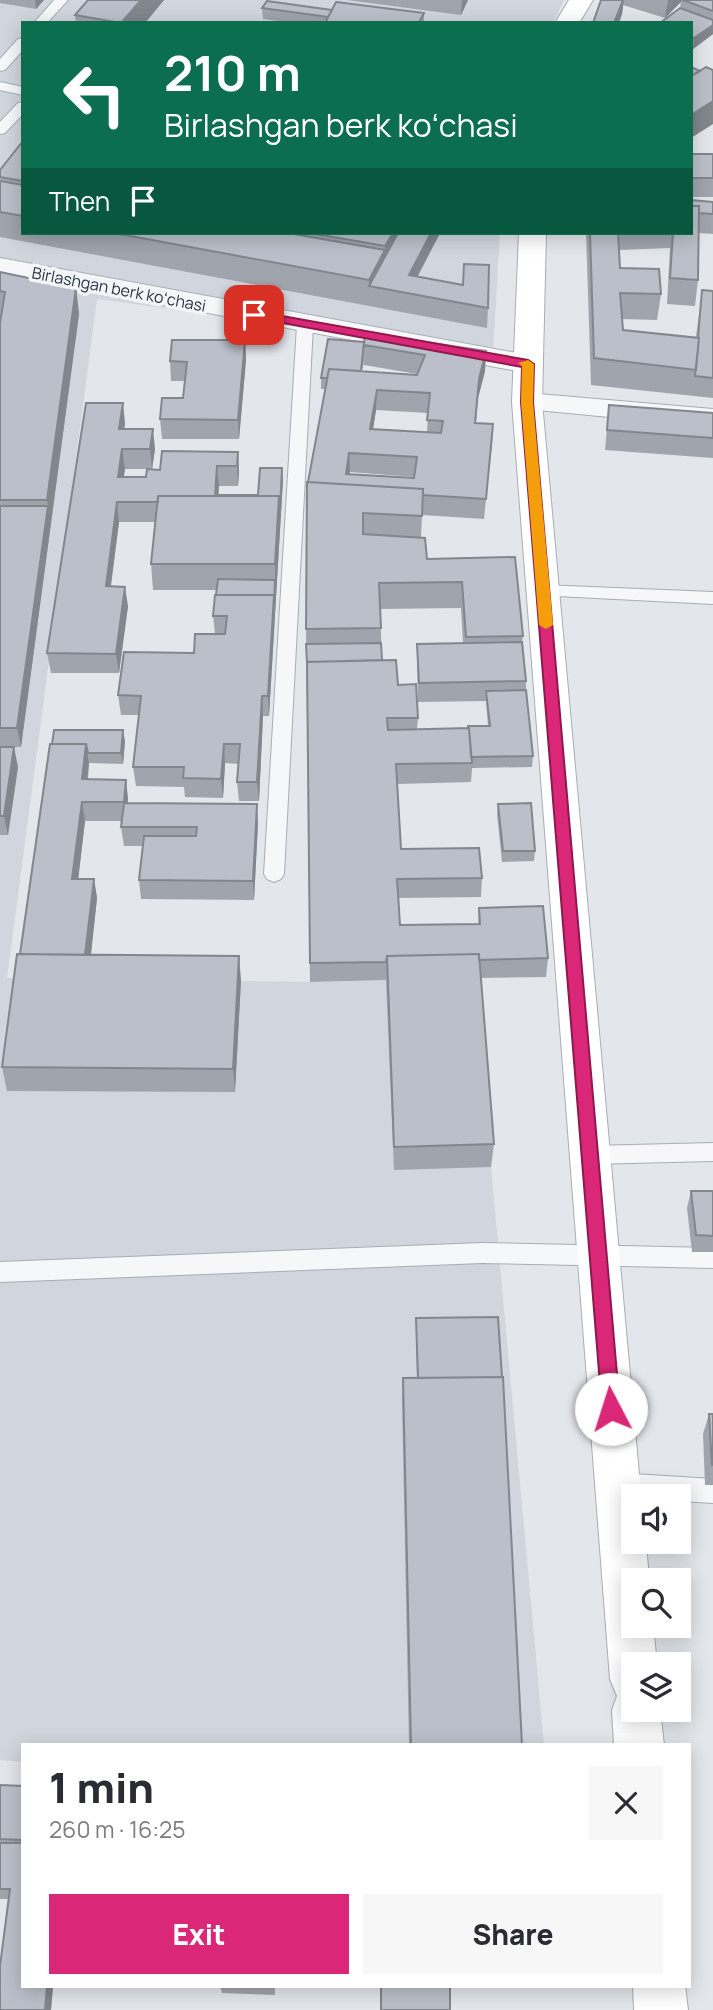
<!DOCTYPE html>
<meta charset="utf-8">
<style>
body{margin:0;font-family:Manrope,sans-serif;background:#f7f7f7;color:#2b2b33;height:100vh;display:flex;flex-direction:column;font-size:26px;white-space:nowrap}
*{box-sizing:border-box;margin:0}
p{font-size:23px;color:#7c7c81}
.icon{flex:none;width:38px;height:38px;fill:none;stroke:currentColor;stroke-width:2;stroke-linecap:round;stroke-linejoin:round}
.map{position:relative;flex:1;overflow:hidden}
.sheet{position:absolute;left:21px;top:1743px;width:670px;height:245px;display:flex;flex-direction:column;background:#fff;border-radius:0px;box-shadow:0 4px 18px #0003}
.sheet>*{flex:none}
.banner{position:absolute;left:21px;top:21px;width:672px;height:214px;border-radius:0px;box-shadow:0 4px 18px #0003;background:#0b6e4f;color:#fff;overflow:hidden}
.controls{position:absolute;left:621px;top:1484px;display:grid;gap:14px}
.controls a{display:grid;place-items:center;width:70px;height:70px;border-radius:0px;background:#fff;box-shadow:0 4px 18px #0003;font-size:35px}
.pin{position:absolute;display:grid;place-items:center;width:60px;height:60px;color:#fff;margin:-30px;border-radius:14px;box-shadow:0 4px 10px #0006}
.me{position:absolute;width:77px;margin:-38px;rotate:355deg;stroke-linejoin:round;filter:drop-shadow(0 0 5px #0008)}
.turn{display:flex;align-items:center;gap:24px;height:147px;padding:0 28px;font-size:32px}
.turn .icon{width:91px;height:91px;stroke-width:2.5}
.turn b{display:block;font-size:49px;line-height:60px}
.then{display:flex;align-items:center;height:66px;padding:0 28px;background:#0003;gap:14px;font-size:26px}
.round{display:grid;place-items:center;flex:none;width:74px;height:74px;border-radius:0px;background:#f7f7f7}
.head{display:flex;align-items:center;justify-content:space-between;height:119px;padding:0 28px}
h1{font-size:42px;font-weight:800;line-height:52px}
.action{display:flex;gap:14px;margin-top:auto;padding:14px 28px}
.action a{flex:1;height:80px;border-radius:0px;background:#db2777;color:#fff;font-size:28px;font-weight:800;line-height:80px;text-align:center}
.action a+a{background:#f7f7f7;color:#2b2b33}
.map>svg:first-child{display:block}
</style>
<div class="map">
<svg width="713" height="2010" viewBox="0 0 713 2010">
<rect width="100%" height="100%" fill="#e3e6eb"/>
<!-- built -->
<path fill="#d1d5dd" d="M0,0H564L553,23H23V233H500L493,352L97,299L7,978L310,982L477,978L491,1167L544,1745H23V1762L0,1760Z"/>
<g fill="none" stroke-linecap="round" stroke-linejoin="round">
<defs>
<path id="lane" d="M54,0H68L47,23H34Z
M23,38V50L5,70L0,71V59L18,39Z
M0,82L23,87V95L0,90Z
M23,102V114L5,133L0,134V122L18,103Z
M305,320L313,325L284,874L281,879L274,882L267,879L264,874L297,325Z
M543,585L713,592V604L537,595L534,591L537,587Z
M713,1143V1161L590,1164L582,1162L579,1155L582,1148L590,1146Z
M482,1243L713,1248V1268L482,1263L0,1282V1262Z
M617,1473L713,1479V1503L679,1501V1496L617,1497L608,1493L605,1485L608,1477Z"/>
<path id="street" d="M0,258L528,355L538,358L543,364L538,370L528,373L0,274Z
M527,393L713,409V427L516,408L512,402L516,396Z"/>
<path id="secondary" d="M569,0H593L579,23H555Z
M519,233H546L542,402L641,1496H634V1542H646L649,1580H634V1626H653L657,1664H634V1710H660L664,1745H614L612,1710L617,1696L610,1679L512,402Z
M633,1986H685L688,2010H634Z"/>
</defs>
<!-- lane casing -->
<use href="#lane" stroke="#a8adb6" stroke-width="2"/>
<!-- street casing -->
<use href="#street" stroke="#a8adb6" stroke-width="2"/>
<!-- secondary casing -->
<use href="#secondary" stroke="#a8adb6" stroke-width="2"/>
<!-- lane -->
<use href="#lane" fill="#f6f7f9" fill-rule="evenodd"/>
<!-- street -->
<use href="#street" fill="#f6f7f9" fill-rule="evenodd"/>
<!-- secondary -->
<use href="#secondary" fill="#fff" fill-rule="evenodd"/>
</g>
<!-- wall -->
<path fill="#a0a4ad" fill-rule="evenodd" d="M0,0H44L36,9L0,3Z
M164,0L145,23H76L75,15Z
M347,0H468L461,15Z
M601,0H713V34L693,49L691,48V23L680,8L681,2L665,18L623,5L622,14Z
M262,8L424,13V23H293L263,19Z
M23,141V233H440L418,276L463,285L464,264L488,308L487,328L0,237V170Z
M691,154H713V197H691Z
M691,200L713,202V234L699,233L698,280L695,306L667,304L670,248L619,250L620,268L661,294L657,320L622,319L623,330L696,337L702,290L713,291V398L591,385L586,233H691Z
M0,272L76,288L79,314L21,747H0V323L1,316H0Z
M328,339L486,351L485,371L478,398L476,423L493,424L484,519L422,515L421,537L427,559L515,557L523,636L522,642L526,681V690L533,756L532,767L472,768L471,782L397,784L401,849L482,878L481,897L399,898L400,925L478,924L479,908L548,958L546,977L481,978L494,1144L491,1167L394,1170L386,980L310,982L306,629L308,482L325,389H321V378ZM364,362V365L417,374V375L362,371ZM376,410L428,413L427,432L373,429ZM350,472L415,477L414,478L349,474ZM461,608L463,643L417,644V664L418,702L486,701L488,726L468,728L417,729L418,718L382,660L380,609Z
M245,340L246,360L239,439H162L160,419L183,398L185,381H171L170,361Z
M609,405L713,413V458L605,450Z
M125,423L124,429L155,449L152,469H125L123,477H146L160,470L238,452L239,472L238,486H219L218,495H258L282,468L283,479L269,716H263L259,801H239L237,782L238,764L225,763L223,798L185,797L184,787L136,786L133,767L139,715H121L118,695L194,653L215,634L213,616L217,590H153L151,564L155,522H119L111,586L128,606L119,673H51L47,653Z
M125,741L123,764L89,763L88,779L126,780L128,803L258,823L254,900L141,899L139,880L143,846H124L121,827L122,821H85L78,879H94L97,898L91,955L241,980L235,1092L7,1091L2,1067L20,954L50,744Z
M0,747L18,767L8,835H0Z
M498,804L535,851L534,861L502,862L497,814Z
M691,1191H713V1252H692L687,1208Z
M416,1318L522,1745H409L402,1399L403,1378H417L416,1334Z
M709,1414H713V1485H705L703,1434Z
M0,1785L23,1786V1986H53L51,2010H0L8,1899H0Z
M220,1986H275V1995L222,1993Z"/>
<!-- shaded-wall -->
<path fill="#82868d" d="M35,0H44L36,9Z
M141,0H164L145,23H121Z
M462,0H468L461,15Z
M623,0H624L622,14L619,23H614Z
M668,0H682L681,2L665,18Z
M713,25V34L693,49L694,38Z
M713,101V124L691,138V115Z
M393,233H408L385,276V246Z
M431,233H440L408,294L409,275Z
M385,250V276L369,286V306V280Z
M76,288L79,314L21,747L17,728L48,506L47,500Z
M245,340L246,360L239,439L238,420Z
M486,351L485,371L478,398L474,442L479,379Z
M377,390L376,410L370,448V429Z
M123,403L125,423L122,448L119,429Z
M493,424L492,444L484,519L486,499Z
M153,429L155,449L152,469L150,449Z
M122,449L125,469L121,497L118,477Z
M238,452L239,472L238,486L237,466Z
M349,453L350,472L346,494V474Z
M217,466L219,486L217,511L215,502Z
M282,468L283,479L275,615V564L279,496Z
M117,502L119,522L108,606L106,586Z
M125,587L128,606L119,673L116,654Z
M274,595L275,615L269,716L268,696Z
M262,696L263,716L259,801L257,782Z
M123,730L125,741L123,764L121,753Z
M86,744L89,763L85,799L82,779Z
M224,744L225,763L223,798L221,779Z
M14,747L18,767L8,835L4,816Z
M126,780L128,799L126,821L124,802Z
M82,802L85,821L76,898L72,879Z
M257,804L258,823L254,900L253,881Z
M94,879L97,898L88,979L85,961Z
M239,956L241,980L235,1092L233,1069Z
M47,1986H53L51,2010H45Z"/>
<!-- building -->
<path fill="#babfc9" stroke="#82868d" stroke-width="2" fill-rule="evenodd" d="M88,0H141L121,23L75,15Z
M601,0H623L614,23H593Z
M683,0H713V11Z
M267,1L332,10L328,17L262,8Z
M336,2L424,13L419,23H325Z
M680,8L713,20V25L694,38L691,37V23H660Z
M691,67L700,71L691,76Z
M706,67L713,70V101L691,115V76Z
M23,141V181L0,177V170Z
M691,154H713V178H691Z
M0,181L23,185V216L0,212Z
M691,200L713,202V214L699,213V206H691Z
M691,206H699L698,280L670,278L673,233H691Z
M114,233H288L385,250L369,280Z
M310,233H393L385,246Z
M398,233H431L409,275L463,285L464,264L489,265L488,308L369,286Z
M590,233H618L620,268L659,269L661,294L620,293L623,330L699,338L696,370L594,358Z
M0,272L76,288L47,500H0V323L5,292L0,291Z
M702,290L713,291V378L695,376L699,338H698Z
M365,333L486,351L479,379L475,423L493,424L486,499L423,495V489L308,482L329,369L417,375L425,355L364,345ZM377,390L430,393L427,420L443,421L441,433L370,429ZM349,453L417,457L414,478L346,474Z
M328,339L364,342L361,371L329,369L327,378H321Z
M172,340H245L238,420L160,419L162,398H183L187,362L170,361Z
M86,403H123L119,429H153L150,449H122L118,477H146L147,469L160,470L162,451L238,452L237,466H217L215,496H158V502H117L106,586L125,587L116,654L47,653Z
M609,405L713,413V438L607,430Z
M260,468H282L280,512L279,496H216V495H258Z
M307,482L423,489L422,516L363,513V534L425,538L427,559L515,557L523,636L466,637L462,582L379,583L381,628L306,629Z
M158,496H279L275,564H151Z
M0,506H48L17,728H0Z
M218,579L275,580L274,604V595H216Z
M215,595H274L268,696H262L257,782H237L240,744H224L221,779L183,778L184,767H133L141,696L118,695L124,652L194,653L195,634H225L227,616H213Z
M522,642L526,681L419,683L417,644Z
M381,643L382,660L307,662V663L306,644Z
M396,660L398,685L416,684L418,718H387L388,730L469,728L472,763L396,764L401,849L479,848L482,878L397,879L400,925L480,924L479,908L543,906L548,958L479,960V954L387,956L386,962L310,963L307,662Z
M526,690L533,756L471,757L469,728H468V726H490L486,691Z
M54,730H123L121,753H88L86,744H52Z
M50,744H86L82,779L126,780L124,802H82L72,879H94L85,955L20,954Z
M0,747H14L4,816H0Z
M124,803L257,804L253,881L139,880L144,836H196L197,827H121Z
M531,803L535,851H503L498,804Z
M17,954L239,956L233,1069L2,1067Z
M479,954L494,1144L394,1147L387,956Z
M691,1191H713V1236L696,1235Z
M498,1317L502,1377L418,1378L416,1318Z
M503,1377L522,1745H411L403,1378Z
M709,1414H713V1465H712Z
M0,1785L23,1786V1840L0,1839Z
M0,1843H23V1986H47L45,2010H0V1966L10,1889H0Z
M381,1986H450V2010H381Z"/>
<!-- route -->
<path fill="#db2777" stroke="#8e194d" stroke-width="2" d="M254,311L528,360L534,364L533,402L620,1409L617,1415L611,1417L604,1415L602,1409L521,402L522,367L250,317L248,315Z"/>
<!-- slow -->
<path fill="#f59e0b" d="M528,360L534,364L533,402L553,625L546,629L539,625L521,402L522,366L518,363Z"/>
<g text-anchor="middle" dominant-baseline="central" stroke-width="7" stroke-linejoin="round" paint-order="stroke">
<!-- far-street labels -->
<g font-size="16" fill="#2b3444" stroke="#f3f5f8">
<text transform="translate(119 289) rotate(11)">Birlashgan berk koʻchasi</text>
</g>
</g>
</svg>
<div class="controls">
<a><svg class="icon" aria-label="sound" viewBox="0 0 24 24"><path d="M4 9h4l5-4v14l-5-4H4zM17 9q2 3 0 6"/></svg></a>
<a><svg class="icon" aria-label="search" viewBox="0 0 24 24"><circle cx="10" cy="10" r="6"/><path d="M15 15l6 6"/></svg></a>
<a><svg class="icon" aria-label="layers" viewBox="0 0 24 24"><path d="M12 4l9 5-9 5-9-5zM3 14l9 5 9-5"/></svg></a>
</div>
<div class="pin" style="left:254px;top:315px;background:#d93025"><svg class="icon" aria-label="arrive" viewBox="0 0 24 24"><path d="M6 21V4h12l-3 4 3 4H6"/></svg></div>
<svg class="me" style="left:611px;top:1409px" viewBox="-20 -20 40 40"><circle r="19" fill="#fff"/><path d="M0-13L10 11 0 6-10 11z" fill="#db2777"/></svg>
<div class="banner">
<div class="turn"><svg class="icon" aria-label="left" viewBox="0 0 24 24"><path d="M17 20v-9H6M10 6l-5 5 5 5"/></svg><div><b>210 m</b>Birlashgan berk koʻchasi</div></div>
<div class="then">Then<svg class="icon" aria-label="arrive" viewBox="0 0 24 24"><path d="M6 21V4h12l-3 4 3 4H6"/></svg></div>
</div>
<section class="sheet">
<div class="head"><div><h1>1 min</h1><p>260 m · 16:25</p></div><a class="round"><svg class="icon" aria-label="close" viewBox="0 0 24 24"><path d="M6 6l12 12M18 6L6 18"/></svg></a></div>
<div class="action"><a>Exit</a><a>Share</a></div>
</section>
</div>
